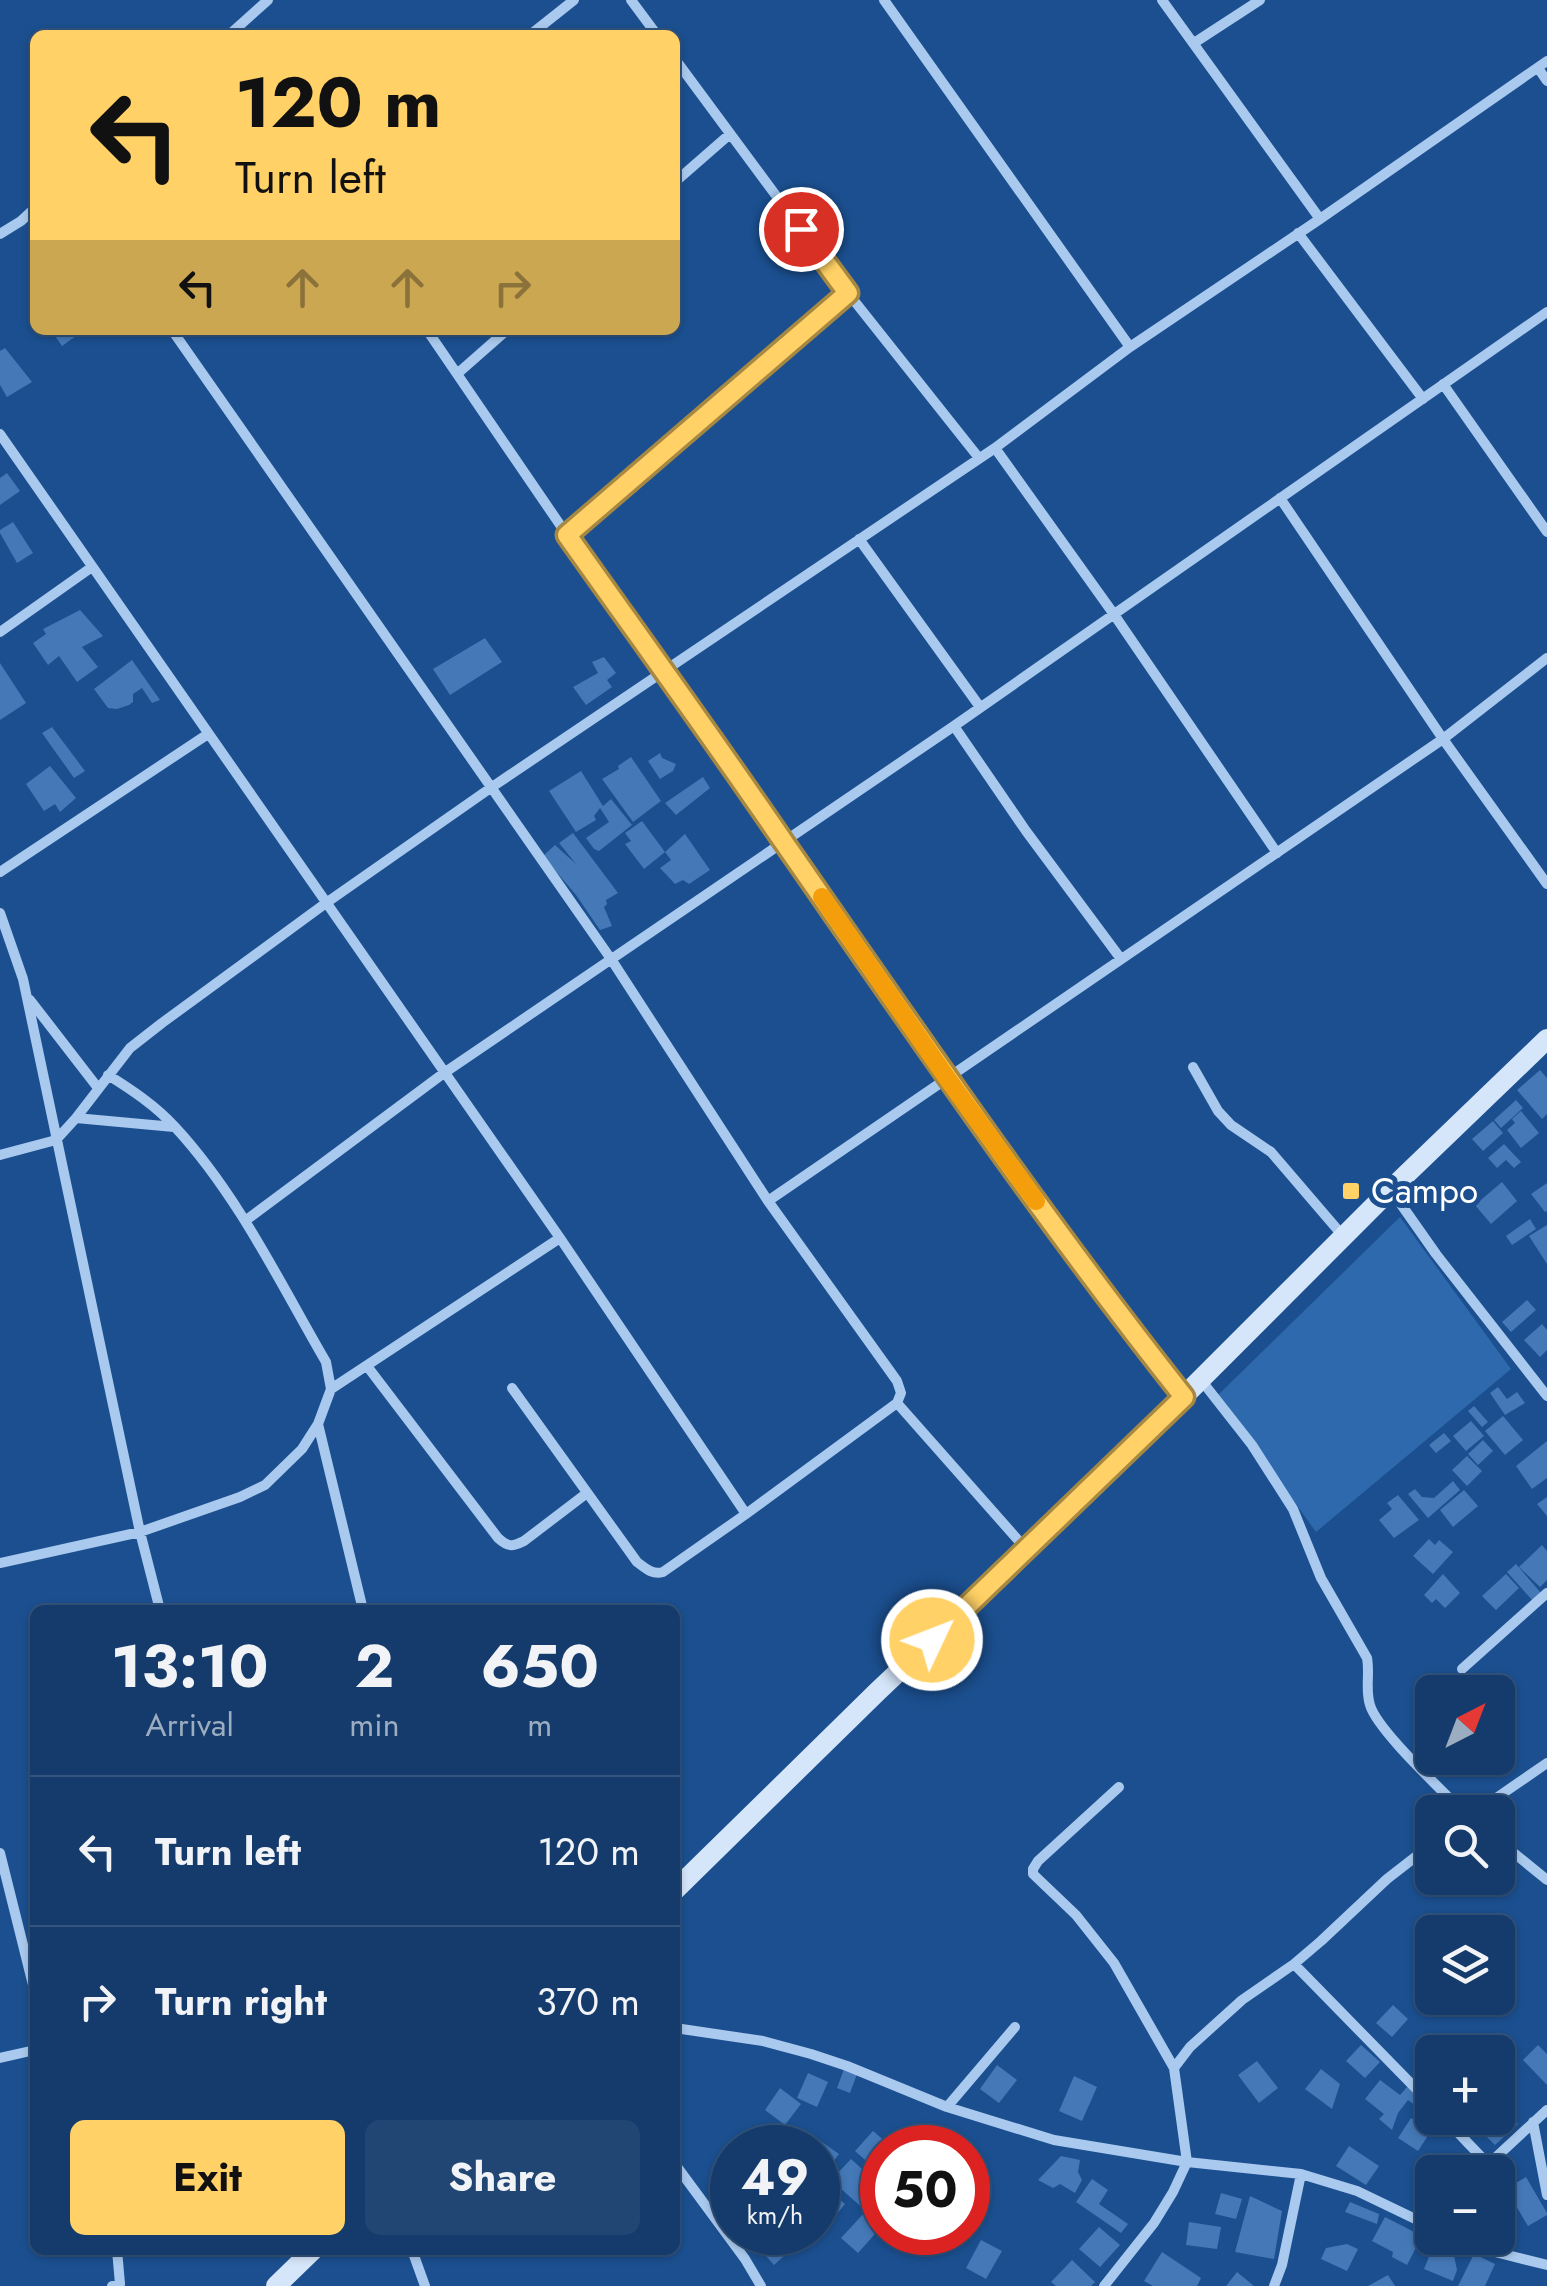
<!DOCTYPE html>
<meta charset="utf-8">
<style>
body{margin:0;font-family:Jost,sans-serif;background:#214673;color:#f1f3f6;height:100vh;display:flex;flex-direction:column;font-size:38px;white-space:nowrap}
*{box-sizing:border-box;margin:0}
p{font-size:32px;color:#9dadc1}
.icon{flex:none;width:55px;height:55px;fill:none;stroke:currentColor;stroke-width:2;stroke-linecap:round;stroke-linejoin:round}
.map{position:relative;flex:1;overflow:hidden}
.drawer{position:absolute;left:30px;top:1605px;width:650px;height:650px;display:flex;flex-direction:column;background:#143b6b;border-radius:15px;box-shadow:0 2px 8px #0004,0 0 0 2px #33557e}
.drawer>*{flex:none}
.banner{position:absolute;left:30px;top:30px;width:650px;height:305px;border-radius:15px;box-shadow:0 2px 8px #0004,0 0 0 2px #33557e;background:#ffd166;color:#111;overflow:hidden}
.needle{width:65px;rotate:42deg}
.buttons{position:absolute;left:1415px;top:1675px;display:grid;gap:20px}
.buttons a{display:grid;place-items:center;width:100px;height:100px;border-radius:15px;background:#143b6b;box-shadow:0 2px 8px #0004,0 0 0 2px #33557e;font-size:50px}
.speed{position:absolute;left:710px;top:2125px;display:flex;gap:20px;font-size:50px;font-weight:700;text-align:center}
.speed>*{display:grid;place-content:center;width:130px;height:130px;border-radius:50%;background:#143b6b;box-shadow:0 2px 8px #0004,0 0 0 2px #33557e;line-height:1}
.speed small{font-size:25px;font-weight:400}
.speed .limit{border:15px solid #d22;background:#fff;color:#111}
.pin{position:absolute;display:grid;place-items:center;width:85px;height:85px;color:#fff;margin:-42px;border:5px solid #fff;border-radius:50%;box-shadow:0 2px 10px #0007}
.me{position:absolute;width:110px;margin:-55px;rotate:47deg;stroke-linejoin:round;filter:drop-shadow(0 0 8px #0008)}
.turn{display:flex;align-items:center;gap:35px;height:210px;padding:0 40px;font-size:45px}
.turn .icon{width:130px;height:130px;stroke-width:2.5}
.turn b{display:block;font-size:70px;line-height:85px}
.lanes{display:flex;align-items:center;height:95px;padding:0 40px;background:#0003;justify-content:center;gap:50px;direction:ltr}
.lanes .off{opacity:.35}
.eta{display:flex;justify-content:space-evenly;align-items:center;height:170px;text-align:center}
.eta b{font-size:60px;font-weight:700;line-height:70px}
.button{display:flex;gap:20px;margin-top:auto;padding:20px 40px}
.button a{flex:1;height:115px;border-radius:15px;background:#ffd166;color:#111;font-size:40px;font-weight:700;line-height:115px;text-align:center}
.button a+a{background:#214673;color:#f1f3f6}
ul{padding:0;list-style:none}
li{display:flex;align-items:center;gap:30px;height:150px;padding:0 40px;border-top:2px solid #33557e}
li div{flex:1}
li b{display:block;font-size:38px}
li em{font-style:normal}
.map>svg:first-child{display:block}
</style>
<div class="map">
<svg width="1547" height="2286" viewBox="0 0 1547 2286">
<rect width="100%" height="100%" fill="#1b4f8f"/>
<!-- green -->
<path fill="#2e69ad" d="M1400,1217L1511,1369L1316,1532L1218,1395Z"/>
<!-- building -->
<path fill="#4478b7" d="M51,330H72L76,336L62,346Z
M5,348L32,382L7,397L0,385V351Z
M7,473L20,491L0,505V478Z
M13,522L33,553L17,563L0,533V530Z
M80,610L103,636L82,647L98,667L77,682L59,656L48,665L33,643L46,634L43,629Z
M485,638L502,662L450,695L433,669Z
M604,657L616,673L607,680L612,687L586,705L573,687L598,673L592,662Z
M132,660L160,700L152,703L142,688L133,694V702L129,705L117,709L108,708L94,689Z
M0,663L26,703L0,720Z
M52,727L85,771L74,778L42,733Z
M660,753L662,758L676,764L673,771L660,779L648,761Z
M631,757L661,801L633,822L602,779L619,769L618,766Z
M50,766L76,798L60,812L55,804L44,811L26,784Z
M581,771L603,806L611,799L632,825L599,851L594,849L586,838L609,822L600,808L594,816L596,820L576,832L549,791Z
M703,777L710,788L676,815L665,803Z
M642,821L665,852L644,869L625,844L631,841L625,833Z
M573,833L618,893L606,900L607,904L604,907L612,926L600,930L576,895L543,856L555,845L576,864L559,843Z
M685,834L710,870L689,884L683,880L675,884L660,868L671,860L665,852Z
M1540,1070L1547,1078V1114L1542,1119L1517,1090Z
M1516,1100L1523,1108L1501,1128L1494,1120Z
M1521,1111L1539,1133L1521,1148L1507,1130L1515,1123L1512,1119Z
M1493,1121L1503,1133L1483,1151L1472,1139Z
M1504,1144L1521,1162L1514,1168L1506,1160L1497,1168L1488,1158Z
M1502,1182L1517,1201L1491,1224L1475,1205Z
M1547,1183V1211L1545,1212L1531,1194Z
M1530,1219L1536,1229L1512,1245L1506,1236Z
M1547,1225V1264L1529,1236Z
M1527,1300L1536,1310L1511,1332L1502,1322Z
M1542,1324L1547,1330V1350L1540,1357L1524,1340Z
M1498,1387L1507,1399L1517,1392L1525,1403L1505,1415L1490,1393Z
M1474,1406L1488,1422L1482,1427L1468,1411Z
M1503,1416L1523,1440L1505,1455L1485,1431Z
M1471,1421L1484,1436L1466,1451L1453,1436Z
M1444,1433L1451,1441L1436,1453L1429,1445Z
M1483,1440L1493,1451L1478,1465L1468,1454Z
M1547,1441V1478L1532,1489L1516,1466Z
M1467,1456L1482,1471L1467,1486L1452,1470Z
M1453,1481L1460,1490L1428,1518L1408,1494L1415,1489L1422,1497L1434,1498Z
M1464,1490L1478,1506L1453,1527L1440,1510Z
M1398,1495L1419,1520L1394,1538L1379,1520L1392,1509L1387,1503Z
M1547,1497V1516L1537,1504Z
M1429,1539L1435,1545L1439,1540L1453,1552L1433,1574L1413,1556Z
M1542,1545L1547,1551V1580L1540,1587L1519,1567Z
M1516,1564L1541,1593L1533,1601L1507,1572Z
M1443,1574L1460,1593L1445,1608L1436,1599L1432,1603L1424,1595Z
M1506,1574L1519,1588L1496,1610L1482,1596Z
M1456,1998H1483L1467,2015L1452,2002Z
M1393,2005L1408,2019L1392,2037L1376,2023Z
M1455,2033L1465,2043L1455,2052H1438Z
M1361,2045L1380,2062L1365,2078L1346,2061Z
M1538,2045L1547,2054V2085L1523,2060Z
M1257,2061L1278,2088L1259,2103L1238,2075Z
M997,2065L1017,2080L999,2103L980,2089Z
M844,2069L857,2074L850,2093L837,2088Z
M1321,2069L1340,2084L1332,2109L1305,2089Z
M808,2073L828,2082L817,2107L797,2098Z
M1074,2076L1097,2087L1082,2121L1059,2111Z
M1380,2080L1400,2095L1408,2086L1423,2100L1420,2109L1408,2100L1398,2113L1392,2130L1379,2119L1384,2114L1365,2099Z
M780,2088L801,2104L785,2125L765,2110Z
M1503,2107L1518,2124L1495,2145L1479,2129L1491,2118H1498V2112Z
M1411,2118L1431,2131L1418,2151L1398,2138Z
M873,2131L893,2148H882V2175L855,2151Z
M809,2133L839,2154L822,2177L818,2174V2148H799Z
M1349,2146L1379,2166L1366,2185L1336,2166Z
M1061,2156L1080,2160L1078,2172L1082,2180L1075,2193L1060,2184L1053,2188L1038,2180Z
M1442,2157L1455,2172H1432V2177L1427,2170Z
M1473,2158L1481,2165L1473,2172H1458Z
M851,2159L882,2187V2226L858,2253L841,2238L866,2211L831,2180Z
M1526,2177L1547,2213V2215L1528,2226L1506,2189Z
M1092,2179L1108,2190L1099,2204L1128,2224L1121,2233L1076,2202Z
M824,2186L845,2204L832,2220L818,2208V2195Z
M1221,2193L1242,2199L1236,2219L1215,2214Z
M1250,2196L1282,2211L1274,2259L1235,2252Z
M1350,2202L1379,2214L1377,2224L1345,2212Z
M1385,2217L1422,2236L1407,2265L1392,2257L1393,2252L1372,2241Z
M1189,2222L1221,2227L1217,2249L1186,2245Z
M1099,2227L1120,2245L1100,2267L1079,2249Z
M770,2232H803L806,2236L774,2265L756,2245Z
M981,2240L1002,2251L986,2279L966,2268Z
M1436,2240L1452,2246L1457,2270L1453,2281L1424,2269Z
M1347,2244L1358,2249L1347,2271L1321,2259L1326,2248Z
M1162,2252L1201,2278L1197,2286H1153L1144,2281Z
M1474,2254L1495,2264L1485,2286H1458Z
M1072,2260L1095,2282L1091,2286H1056L1051,2282Z
M1237,2272L1254,2286H1226Z
M1388,2275L1395,2286H1368Z"/>
<g fill="none" stroke-linecap="round" stroke-linejoin="round">
<!-- minor -->
<path stroke="#a9c9ee" stroke-width="10" d="M631,0L657,35
M884,0L1130,347
M1162,0L1320,219
M229,35L268,0
M530,35L574,0
M1194,43L1260,0
M675,59L848,293L979,458
M1538,68L1547,81
M675,182L730,134
M1298,233L1423,399
M0,234L21,221L35,208
M427,330L567,535L783,841L947,1078L1116,1312L1183,1396
M457,374L507,330
M1443,384L1547,532
M0,434L560,1238L746,1514L897,1403L901,1393L897,1381L768,1201L611,959L172,330
M995,448L1113,613L1277,853
M1280,498L1443,739L1547,884
M567,535L848,293
M859,539L980,707
M0,632L92,567
M954,726L1026,831L1121,959
M0,872L208,734
M0,913L23,979L99,1339L140,1532L160,1610
M30,1000L98,1088
M1193,1067L1218,1111L1231,1125L1271,1152L1343,1236
M76,1118L174,1127
M0,1155L56,1140L76,1118L130,1048L162,1023L326,903L492,787L995,448L1130,347L1320,219L1547,61
M1391,1190L1436,1254L1547,1396
M768,1201L1443,739L1547,658
M245,1221L444,1073L954,726L1547,312
M367,1366L498,1538C508,1547 512,1547 524,1541L587,1493
M1201,1380L1252,1445L1293,1509L1321,1578L1367,1658C1370,1674 1365,1690 1370,1705C1377,1730 1443,1791 1463,1812
M512,1388L637,1562C645,1568 652,1575 663,1572L746,1514
M331,1389L560,1238
M897,1403L1026,1549
M318,1424L363,1610
M0,1563L140,1532L240,1497L265,1485L302,1449L318,1424L331,1389L326,1362C280,1283 238,1195 175,1127C156,1106 132,1090 108,1075
M1462,1669L1547,1593
M1119,1787L1038,1861L1033,1869V1874L1076,1915L1114,1963L1174,2068
M1476,1812L1547,1763
M1498,1840L1547,1880
M0,1853L35,1993
M1294,1964L1432,2105
M675,2028L763,2041L811,2054L847,2066L947,2107L1054,2140L1187,2162L1301,2174L1357,2191L1432,2227
M0,2058L35,2050
M947,2107L1015,2027
M1444,2118L1488,2164
M1533,2122L1547,2195
M675,2164L745,2259L761,2286
M1480,2172L1547,2110
M1460,2238L1495,2252L1547,2265
M412,2250L425,2286
M112,2286L120,2284L117,2250
M1104,2286L1154,2223L1173,2192L1187,2162L1174,2068L1190,2047L1242,2000L1294,1964L1321,1941L1387,1879L1432,1844
M1274,2286L1282,2265L1301,2174"/>
<!-- secondary -->
<path stroke="#d6e6fa" stroke-width="20" d="M675,1890L878,1691L987,1588L1183,1397L1390,1190L1547,1039
M276,2286L313,2250"/>
</g>
<g fill="none" stroke-linecap="round" stroke-linejoin="round">
<defs>
<path id="route" d="M801,229L848,293L567,535C640,638 714,740 785,844C915,1031 1043,1219 1184,1397L932,1640"/>
</defs>
<!-- route casing -->
<use href="#route" stroke="#a68842" stroke-width="25"/>
<!-- route -->
<use href="#route" stroke="#ffd166" stroke-width="18"/>
<!-- slow -->
<path stroke="#f59e0b" stroke-width="18" d="M822,897L947,1078L1036,1201"/>
</g>
<!-- markers -->
<rect fill="#ffd166" stroke="#1b4f8f" stroke-width="4" x="1341" y="1181" width="20" height="20" rx="5"/>
<g text-anchor="middle" dominant-baseline="central" stroke-width="10" stroke-linejoin="round" paint-order="stroke">
<!-- poi labels -->
<g font-size="35" fill="#fff" stroke="#1b4f8f" text-anchor="start">
<text x="1371" y="1191">Campo</text>
</g>
</g>
</svg>
<div class="buttons">
<a><svg class="needle" viewBox="-14 -14 28 28"><path d="M0-13l5 13h-10z" fill="#e53935"/><path d="M0 13l5-13h-10z" fill="#9dadc1"/></svg></a>
<a><svg class="icon" aria-label="search" viewBox="0 0 24 24"><circle cx="10" cy="10" r="6"/><path d="M15 15l6 6"/></svg></a>
<a><svg class="icon" aria-label="layers" viewBox="0 0 24 24"><path d="M12 4l9 5-9 5-9-5zM3 14l9 5 9-5"/></svg></a>
<a>+</a>
<a>−</a>
</div>
<div class="speed"><div>49<small>km/h</small></div><div class="limit">50</div></div>
<div class="pin" style="left:801px;top:229px;background:#d93025"><svg class="icon" aria-label="arrive" viewBox="0 0 24 24"><path d="M6 21V4h12l-3 4 3 4H6"/></svg></div>
<svg class="me" style="left:932px;top:1640px" viewBox="-20 -20 40 40"><circle r="17" fill="#ffd166" stroke="#fff" stroke-width="3"/><path d="M0-11L8 9 0 5-8 9z" fill="#fff"/></svg>
<div class="banner">
<div class="turn"><svg class="icon" aria-label="left" viewBox="0 0 24 24"><path d="M17 20v-9H6M10 6l-5 5 5 5"/></svg><div><b>120 m</b>Turn left</div></div>
<div class="lanes"><svg class="icon" aria-label="left" viewBox="0 0 24 24"><path d="M17 20v-9H6M10 6l-5 5 5 5"/></svg><svg class="icon off" aria-label="ahead" viewBox="0 0 24 24"><path d="M12 20V5M6 11l6-6 6 6"/></svg><svg class="icon off" aria-label="ahead" viewBox="0 0 24 24"><path d="M12 20V5M6 11l6-6 6 6"/></svg><svg class="icon off" aria-label="right" viewBox="0 0 24 24"><path d="M7 20v-9h11M14 6l5 5-5 5"/></svg></div>
</div>
<section class="drawer">
<div class="eta">
<div><b>13:10</b><p>Arrival</p></div>
<div><b>2</b><p>min</p></div>
<div><b>650</b><p>m</p></div>
</div>
<ul>
<li><svg class="icon" aria-label="left" viewBox="0 0 24 24"><path d="M17 20v-9H6M10 6l-5 5 5 5"/></svg><div><b>Turn left</b></div><em>120 m</em></li>
<li><svg class="icon" aria-label="right" viewBox="0 0 24 24"><path d="M7 20v-9h11M14 6l5 5-5 5"/></svg><div><b>Turn right</b></div><em>370 m</em></li>
</ul>
<div class="button"><a>Exit</a><a>Share</a></div>
</section>
</div>
